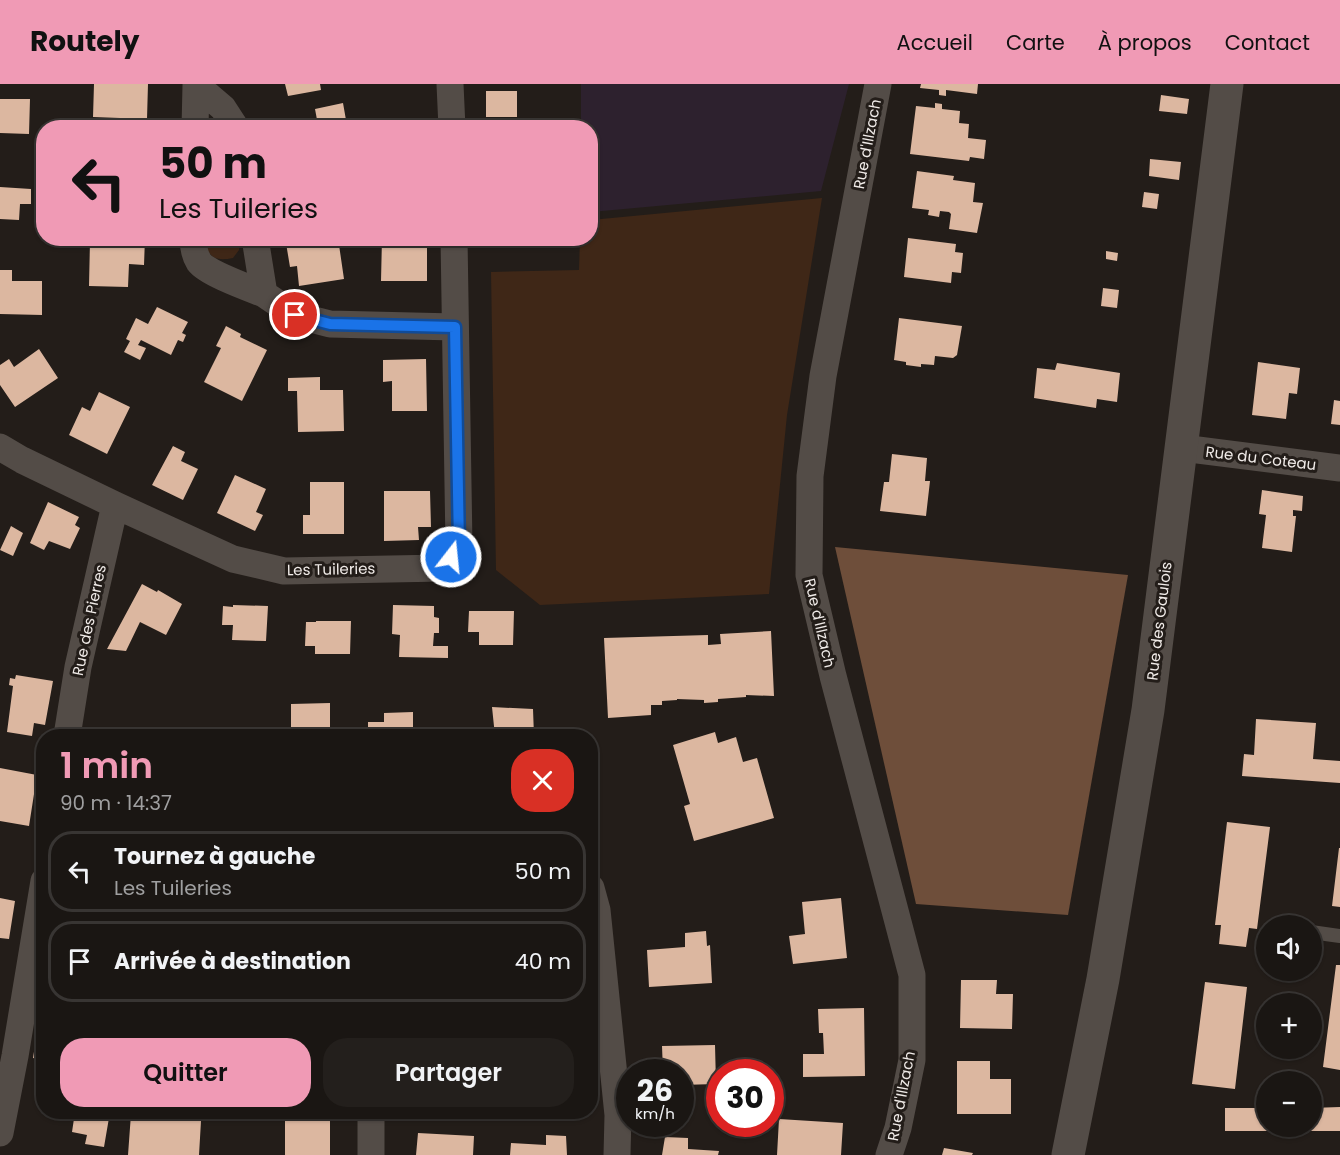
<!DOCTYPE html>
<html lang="fr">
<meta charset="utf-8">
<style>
body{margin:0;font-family:Poppins,sans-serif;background:#231f1c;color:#f1f3f6;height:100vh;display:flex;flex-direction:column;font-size:22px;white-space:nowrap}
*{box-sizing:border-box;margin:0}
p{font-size:20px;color:#9f9fa0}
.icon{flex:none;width:33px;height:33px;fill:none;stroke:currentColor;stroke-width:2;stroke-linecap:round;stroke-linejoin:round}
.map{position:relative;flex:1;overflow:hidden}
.details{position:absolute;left:36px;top:645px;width:562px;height:390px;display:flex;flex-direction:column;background:#1a1613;border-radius:24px;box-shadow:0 2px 4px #0004,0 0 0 2px #383533}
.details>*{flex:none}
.hud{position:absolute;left:36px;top:36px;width:562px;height:126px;border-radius:24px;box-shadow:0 2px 4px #0004,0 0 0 2px #383533;background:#f09ab5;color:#111;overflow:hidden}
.controls{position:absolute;left:1256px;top:831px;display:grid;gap:12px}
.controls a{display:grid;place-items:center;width:66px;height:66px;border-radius:50%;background:#1a1613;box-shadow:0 2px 4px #0004,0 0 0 2px #383533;font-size:30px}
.speed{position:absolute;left:616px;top:975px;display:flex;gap:12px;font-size:30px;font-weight:700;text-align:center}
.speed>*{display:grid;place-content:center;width:78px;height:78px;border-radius:50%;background:#1a1613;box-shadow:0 2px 4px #0004,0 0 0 2px #383533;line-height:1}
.speed small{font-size:15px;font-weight:400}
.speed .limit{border:9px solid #d22;background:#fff;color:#111}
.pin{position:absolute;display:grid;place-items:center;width:51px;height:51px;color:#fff;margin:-26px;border:3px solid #fff;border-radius:50%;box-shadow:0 2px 6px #0007}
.me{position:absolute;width:66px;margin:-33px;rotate:16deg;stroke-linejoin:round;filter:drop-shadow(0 0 4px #0008)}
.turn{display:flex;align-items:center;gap:21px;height:126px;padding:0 24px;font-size:27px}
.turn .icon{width:78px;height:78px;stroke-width:2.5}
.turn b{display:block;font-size:42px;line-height:51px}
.round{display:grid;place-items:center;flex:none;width:63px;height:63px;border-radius:24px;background:#231f1c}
.overview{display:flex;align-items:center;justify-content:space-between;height:102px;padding:0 24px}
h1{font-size:36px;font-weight:600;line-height:45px;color:#f09ab5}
.action{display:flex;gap:12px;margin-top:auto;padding:12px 24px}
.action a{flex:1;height:69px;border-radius:24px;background:#f09ab5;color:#111;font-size:24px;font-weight:600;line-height:69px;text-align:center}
.action a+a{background:#231f1c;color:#f1f3f6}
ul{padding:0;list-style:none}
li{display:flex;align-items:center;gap:18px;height:81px;margin:0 12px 9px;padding:0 12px;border:3px solid #383533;border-radius:24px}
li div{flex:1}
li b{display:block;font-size:22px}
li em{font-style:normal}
header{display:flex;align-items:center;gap:36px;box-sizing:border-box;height:84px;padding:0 30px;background:#f09ab5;color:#111}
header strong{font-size:28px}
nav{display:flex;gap:33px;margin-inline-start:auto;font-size:21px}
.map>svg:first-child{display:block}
</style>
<header>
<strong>Routely</strong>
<nav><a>Accueil</a><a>Carte</a><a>À propos</a><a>Contact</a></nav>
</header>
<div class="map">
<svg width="1340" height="1071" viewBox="0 0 1340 1071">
<rect width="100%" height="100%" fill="#231d19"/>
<!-- education -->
<path fill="#2d212e" d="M581,0H849L821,107L591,128V44L581,43Z"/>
<!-- green -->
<path fill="#3f2717" d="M822,114L787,331L769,510L540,521L496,486L491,188L579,186L580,155L591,154V136Z
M203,155H240L239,166L233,174C213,178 209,172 203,155Z"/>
<!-- forest -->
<path fill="#6e4e3a" d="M835,463L1128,491L1068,831L916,820Z"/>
<!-- building -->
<path fill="#dcb7a0" d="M94,0H148L147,35L93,33Z
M285,0H320L321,6L288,12Z
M921,0H978L977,10L946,6V12L939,11V6L920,4Z
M486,7H517V33H486Z
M1161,11L1189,15L1187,30L1159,27Z
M0,15H30L29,50L0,49Z
M343,19L346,36L318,41L315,25Z
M935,19L942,20V25L960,27L959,39L969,40L968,54L986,56L984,75L970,73L969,77L910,70L916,22L935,24Z
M418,35L419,44H398L397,38Z
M1150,75L1181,78L1179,96L1149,92Z
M917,87L954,92L953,96L975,99L973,118L983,119L977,149L949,145L951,130L949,128L940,127L939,133L928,131L929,126L912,124Z
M0,103L31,105V120H20L19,136L0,135Z
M1144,108L1159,110L1157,125L1142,123Z
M126,154H145L144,181L129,180L128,203L89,202L90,157L126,159Z
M302,154H338L344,195L299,202L297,182L290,183L286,159L302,156Z
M382,154H427V197H381Z
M908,154L956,160L955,168L963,169L961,189L952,188L951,199L904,193Z
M1106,167L1118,169L1117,177L1106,175Z
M0,186H12V197H42V231L0,230Z
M1103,204L1119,206L1117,224L1101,222Z
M157,223L188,238L182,249L186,251L183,258L178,256L171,271L141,256L138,261L146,264L140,276L124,268L130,257L126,255L136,234L148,240Z
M899,234L962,242L957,271L953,274L935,272L934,281L921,280V283L906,281V278L894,276Z
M226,242L241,250L240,253L267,266L242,317L204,298L221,264L216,262Z
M39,265L58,294L15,323L0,301V281L9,275L14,283Z
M426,275L427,327H392V297L383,298V276Z
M1258,278L1300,284L1297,310L1289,309L1286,335L1252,331Z
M1057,279L1120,289L1117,318L1097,315L1096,324L1034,314L1037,284L1055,286Z
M320,293V306H343L344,347L298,348L297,307H288V294Z
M99,308L130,323L107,370L69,351L82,323L90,327Z
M1334,316L1340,317V341L1331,340Z
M173,362L185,368L181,377L198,385L183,416L152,401Z
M892,370L927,374L925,397H930L926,432L880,427L884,398H889Z
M235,391L266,405L256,428L263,431L255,447L217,429Z
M310,398H344V450H303V431H310Z
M1262,406L1303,412L1302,427L1293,426V432H1296L1292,468L1262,464L1266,431L1259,430Z
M384,407H430L431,443H418L419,456L384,457Z
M48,418L79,433L75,441L80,444L70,465L49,457L44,466L30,459Z
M11,442L23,449L13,472L0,466Z
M142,500L157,508L158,506L182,520L166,551L140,538L126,567L107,565Z
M233,521L268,522L266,557L232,556L233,541H222L223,522L233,523Z
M393,521L434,522V533L439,534V549H434L433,562H448V574L399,573L400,551L392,550Z
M469,527H514L513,561H479V548H468Z
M316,537H351L350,570H315V562H305L306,538H316Z
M771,547L774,612L746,611V613L718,615V618L704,619V616L677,615V616L662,617V621H651V631L608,634L604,554L708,551V561L721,560L720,550Z
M16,591L53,597L45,641L34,639L32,652L7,648L13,602L9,601L10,594L15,595Z
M330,619V652H291V620Z
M492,623L533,625L534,652H495Z
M413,628V643H434V652H368V638H384V629Z
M1256,635L1316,639L1313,675L1340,677V699L1242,692L1244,670L1254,671Z
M715,648L718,659L736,653L743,678L757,674L774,734L694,757L684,722L690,720L673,661Z
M0,684L37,691L29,742L0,737Z
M1227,738L1270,743L1257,845L1249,844L1246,863L1219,860L1221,841H1215Z
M1339,764H1340V823L1332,822Z
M0,814L15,817L9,855L0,854Z
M841,814L847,874L793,880L789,852L805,850L802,818Z
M706,847L707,862L710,861L712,899L649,903L647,866L685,863V849Z
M1336,881H1340V986L1323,983Z
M961,896H997L996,910H1013L1012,945L960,944Z
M1205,898L1247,903L1235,1005L1192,1000Z
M864,924L865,992L803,993V970H824L823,949H819L818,925Z
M37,949L44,950V976L33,974Z
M715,961L716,1000L681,1001V988H663L662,962Z
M957,977H990V995H1011V1030H957Z
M1340,1023V1047H1225V1024H1266V1042H1311V1024Z
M75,1028H110L104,1063L85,1060L87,1051L72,1048Z
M285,1028H330V1071H285Z
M131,1030L170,1032V1035L201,1037L199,1071H128Z
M779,1035L843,1039L841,1071H777Z
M418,1049L474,1052L473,1071H416Z
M546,1051L566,1052L567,1071H510L511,1059L546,1061Z
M665,1053L688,1054V1065L719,1067L718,1071H662Z
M944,1064L973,1069L972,1071H942Z"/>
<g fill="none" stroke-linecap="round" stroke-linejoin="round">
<!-- service -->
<path stroke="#534c47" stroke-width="14" d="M1311,848L1340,852"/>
<!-- minor -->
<path stroke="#534c47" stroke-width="27" d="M450,0L452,44
M878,0L823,292L810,392L809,491L833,592L912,891V976L898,1044L889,1071
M195,44L196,1L223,24L236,44
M193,154C193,163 194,170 199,178C207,189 249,204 264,210L255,154
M264,210L295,231L330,240L455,243
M0,363L22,376L115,421L233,475L284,487L443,484L459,462L454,154
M1182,364L1340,384
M67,652L78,583L115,421
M591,804L597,826L618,1031L617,1071
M371,1028V1071
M0,1049L15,972L44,797"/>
<!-- secondary -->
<path stroke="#534c47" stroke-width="33" d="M1068,1071L1103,895L1148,626L1227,0"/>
</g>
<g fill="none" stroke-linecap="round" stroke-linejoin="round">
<defs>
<path id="route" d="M295,231L330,240L455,243L459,462L451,473"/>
</defs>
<!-- route casing -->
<use href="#route" stroke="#114b97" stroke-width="15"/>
<!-- route -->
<use href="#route" stroke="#1a73e8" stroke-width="10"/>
</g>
<g text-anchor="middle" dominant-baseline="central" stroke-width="6" stroke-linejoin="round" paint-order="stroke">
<!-- street labels -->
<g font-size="15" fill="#f0ebe8" stroke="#231d19">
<text transform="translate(867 60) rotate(-79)">Rue d'Illzach</text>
<text transform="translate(1261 374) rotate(7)">Rue du Coteau</text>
<text transform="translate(331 485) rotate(-1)">Les Tuileries</text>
<text transform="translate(89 536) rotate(-78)">Rue des Pierres</text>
<text transform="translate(1159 537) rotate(-83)">Rue des Gaulois</text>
<text transform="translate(820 539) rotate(77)">Rue d'Illzach</text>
<text transform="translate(901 1012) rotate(-79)">Rue d'Illzach</text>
</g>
</g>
</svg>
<div class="controls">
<a><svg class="icon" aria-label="sound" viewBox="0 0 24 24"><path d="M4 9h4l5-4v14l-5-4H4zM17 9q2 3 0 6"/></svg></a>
<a>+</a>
<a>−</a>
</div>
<div class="speed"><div>26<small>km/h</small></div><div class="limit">30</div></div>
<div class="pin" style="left:295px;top:231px;background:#d93025"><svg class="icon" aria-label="arrive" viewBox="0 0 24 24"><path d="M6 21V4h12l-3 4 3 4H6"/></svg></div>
<svg class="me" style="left:451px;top:473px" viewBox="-20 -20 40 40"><circle r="17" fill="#1a73e8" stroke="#fff" stroke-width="3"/><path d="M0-11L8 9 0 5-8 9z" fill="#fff"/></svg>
<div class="hud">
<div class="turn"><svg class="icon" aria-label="left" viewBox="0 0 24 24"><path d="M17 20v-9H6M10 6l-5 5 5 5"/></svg><div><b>50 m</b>Les Tuileries</div></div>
</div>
<section class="details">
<div class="overview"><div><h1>1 min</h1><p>90 m · 14:37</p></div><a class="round" style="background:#d93025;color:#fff"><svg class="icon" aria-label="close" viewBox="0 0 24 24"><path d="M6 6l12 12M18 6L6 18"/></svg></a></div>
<ul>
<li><svg class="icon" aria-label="left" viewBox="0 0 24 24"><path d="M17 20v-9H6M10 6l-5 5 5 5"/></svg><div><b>Tournez à gauche</b><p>Les Tuileries</p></div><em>50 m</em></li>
<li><svg class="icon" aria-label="arrive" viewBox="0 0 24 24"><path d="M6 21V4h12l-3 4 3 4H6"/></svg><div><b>Arrivée à destination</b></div><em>40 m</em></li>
</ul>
<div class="action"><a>Quitter</a><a>Partager</a></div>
</section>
</div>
